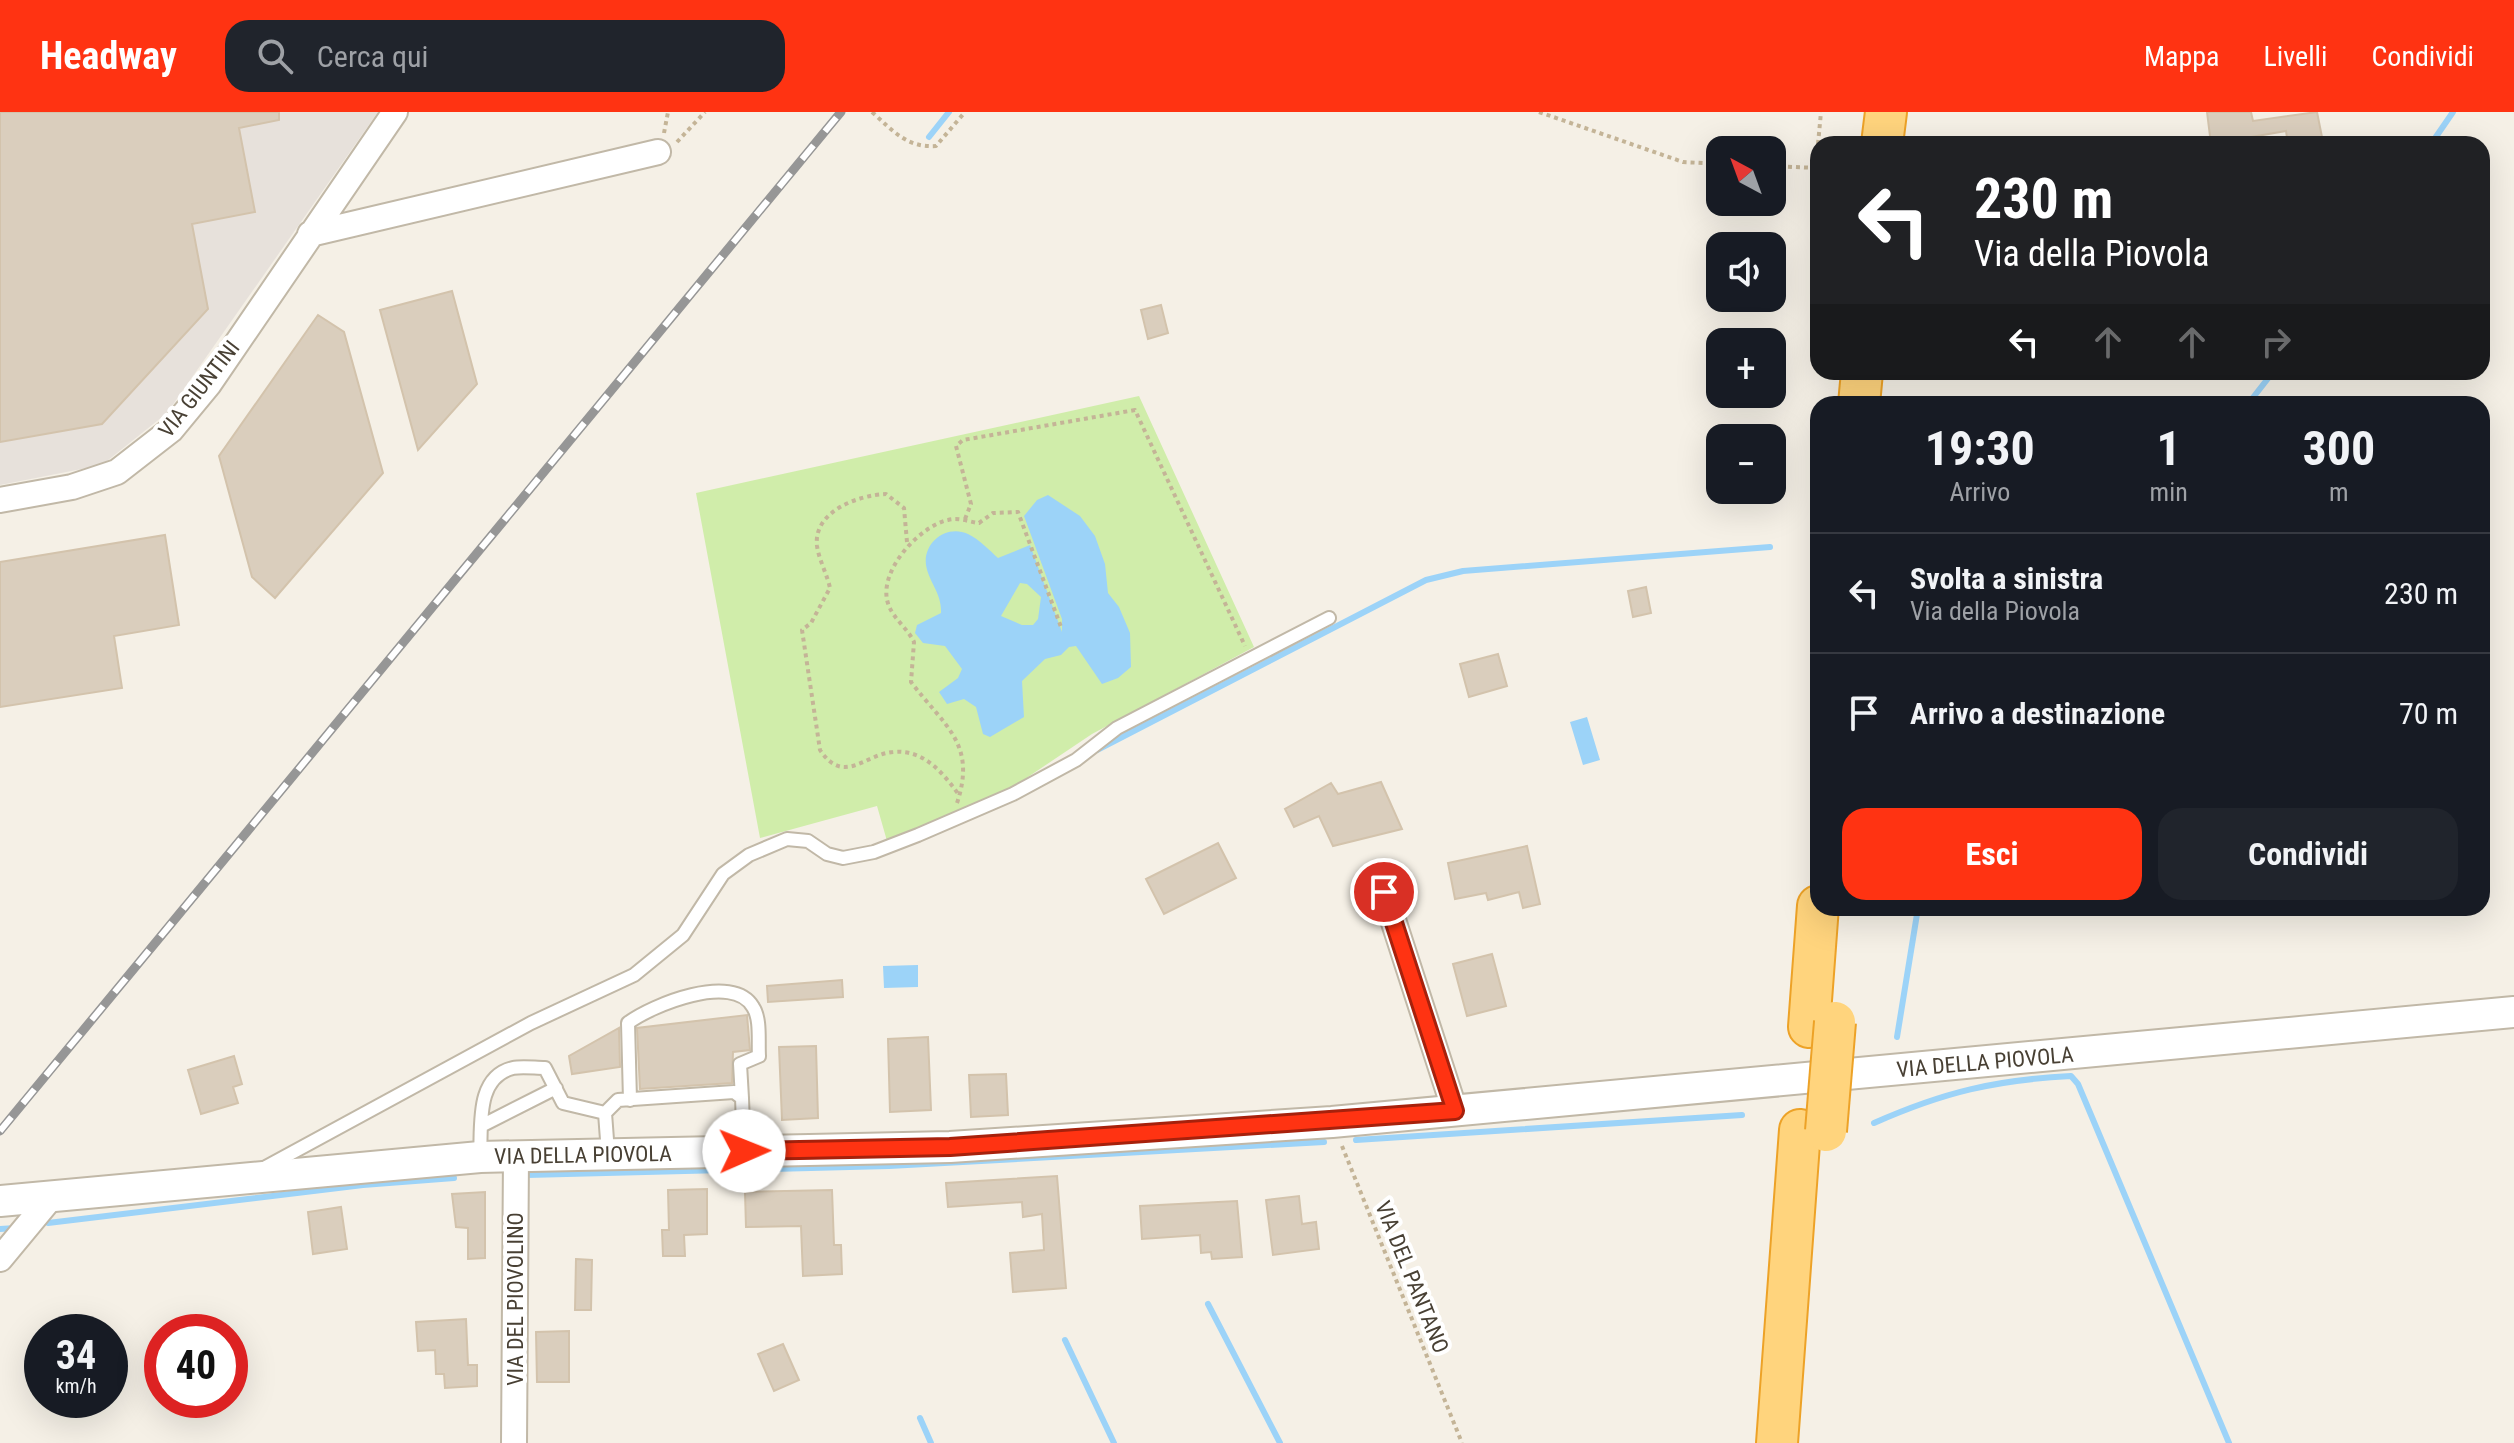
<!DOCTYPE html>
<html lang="it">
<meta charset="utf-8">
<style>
body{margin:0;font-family:"Roboto Condensed",sans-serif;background:#20242c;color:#f1f3f6;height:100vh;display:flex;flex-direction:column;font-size:30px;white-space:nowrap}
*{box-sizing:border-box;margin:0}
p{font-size:26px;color:#9ea1a6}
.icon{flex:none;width:44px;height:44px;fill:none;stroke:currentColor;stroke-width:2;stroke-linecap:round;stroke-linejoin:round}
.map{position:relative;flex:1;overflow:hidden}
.sheet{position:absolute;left:1810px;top:284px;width:680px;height:520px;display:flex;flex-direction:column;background:#171b24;border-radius:24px;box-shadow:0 8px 32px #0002}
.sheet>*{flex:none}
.banner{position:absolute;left:1810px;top:24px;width:680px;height:244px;border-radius:24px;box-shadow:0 8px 32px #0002;background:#202124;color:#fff;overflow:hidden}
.needle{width:52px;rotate:319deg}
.buttons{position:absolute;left:1706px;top:24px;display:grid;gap:16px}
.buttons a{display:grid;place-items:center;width:80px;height:80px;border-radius:16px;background:#171b24;box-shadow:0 8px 32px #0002;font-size:40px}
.speed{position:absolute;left:24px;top:1202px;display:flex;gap:16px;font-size:40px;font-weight:700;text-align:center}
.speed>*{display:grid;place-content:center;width:104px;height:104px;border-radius:50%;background:#171b24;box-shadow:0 8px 32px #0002;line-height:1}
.speed small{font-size:20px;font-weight:400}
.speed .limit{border:12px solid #d22;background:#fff;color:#111}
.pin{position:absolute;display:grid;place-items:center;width:68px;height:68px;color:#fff;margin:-34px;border:4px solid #fff;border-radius:50%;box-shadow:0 2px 8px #0007}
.me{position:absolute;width:88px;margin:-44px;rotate:89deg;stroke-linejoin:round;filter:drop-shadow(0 0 6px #0008)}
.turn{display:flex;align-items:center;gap:28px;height:168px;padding:0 32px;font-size:36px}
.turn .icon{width:104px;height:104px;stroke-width:2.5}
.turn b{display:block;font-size:56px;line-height:68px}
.lanes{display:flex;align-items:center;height:76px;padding:0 32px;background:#0003;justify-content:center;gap:40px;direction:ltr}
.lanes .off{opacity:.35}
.eta{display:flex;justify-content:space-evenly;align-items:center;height:136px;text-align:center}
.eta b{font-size:48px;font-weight:700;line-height:56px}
.cta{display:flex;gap:16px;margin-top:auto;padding:16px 32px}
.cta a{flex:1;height:92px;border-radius:24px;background:#ff3312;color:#fff;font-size:32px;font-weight:700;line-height:92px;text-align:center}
.cta a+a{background:#20242c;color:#f1f3f6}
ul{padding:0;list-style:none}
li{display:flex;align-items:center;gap:24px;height:120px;padding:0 32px;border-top:2px solid #363941}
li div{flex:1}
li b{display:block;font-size:30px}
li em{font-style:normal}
header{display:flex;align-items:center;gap:48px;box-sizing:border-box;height:112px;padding:0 40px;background:#ff3312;color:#fff}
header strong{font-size:38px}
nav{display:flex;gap:44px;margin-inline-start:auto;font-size:28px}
.search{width:560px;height:72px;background:#20242c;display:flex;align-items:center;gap:20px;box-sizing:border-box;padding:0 28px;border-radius:24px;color:#9ea1a6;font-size:30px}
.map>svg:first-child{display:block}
</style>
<header>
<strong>Headway</strong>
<div class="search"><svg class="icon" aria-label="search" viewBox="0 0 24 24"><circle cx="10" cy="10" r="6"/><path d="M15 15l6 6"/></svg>Cerca qui</div>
<nav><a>Mappa</a><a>Livelli</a><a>Condividi</a></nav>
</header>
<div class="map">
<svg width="2514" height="1331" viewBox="0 0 2514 1331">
<rect width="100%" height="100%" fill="#f5f0e6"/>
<!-- industrial -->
<path fill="#e7e1db" d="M0,0H378L167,301L102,353L0,373Z"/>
<!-- green -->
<path fill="#d0edaa" d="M1139,284L1254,535L1092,622L1004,681L887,729L877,694L760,726L696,381Z"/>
<!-- water -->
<path fill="#9cd3f8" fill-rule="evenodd" d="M1048,383L1080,404L1095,424L1105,452L1108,481L1119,495L1130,521L1131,555L1118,566L1102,572L1076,534L1069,535L1061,543L1045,547L1022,569L1024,605L990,625L983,622L976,595L964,587L947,592L939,580L958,566L962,557L945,534L923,531L915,521L917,513L941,501C942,481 929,471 926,453C923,430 947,412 968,422C979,427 989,438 998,446L1030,433L1062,520V507L1024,404L1037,388ZM1020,471L1027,472L1041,485L1038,507L1033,513H1022L1001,504Z
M1587,605L1600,648L1583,653L1570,610Z
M918,853V875L884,876L883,854Z"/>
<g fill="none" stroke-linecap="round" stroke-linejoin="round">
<!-- stream -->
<path stroke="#9cd3f8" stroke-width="6" d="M929,25L949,0
M2431,32L2453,0
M2248,292L2273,260
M1097,638L1426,468L1463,459L1770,435
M1897,925L1918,796
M1874,1011C1944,980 1995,968 2071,964L2078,972L2229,1331
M1356,1028L1742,1003
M527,1063L889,1054L1324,1030
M48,1111L363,1073L454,1066
M0,1117L16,1116
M1208,1192L1280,1331
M1065,1228L1114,1331
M920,1306L931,1331"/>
</g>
<!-- building -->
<path fill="#dacebd" stroke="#d3c3ac" stroke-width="2" d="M0,0H279V8L239,16L255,100L192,112L208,197L102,312L0,330Z
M2207,0H2251L2253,9L2317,0L2323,30L2288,32L2286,19L2211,32Z
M452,179L477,272L418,338L380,198Z
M1161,193L1168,221L1148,227L1141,198Z
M318,203L344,220L383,361L275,486L252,465L219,344Z
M165,423L179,513L114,524L122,576L0,595V450Z
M1646,475L1651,501L1633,505L1628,479Z
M1498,542L1507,574L1469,585L1460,552Z
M1381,670L1402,717L1333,734L1319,704L1294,715L1285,697L1331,671L1338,682Z
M1218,731L1236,766L1164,802L1146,767Z
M1527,734L1540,792L1523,796L1519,780L1488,788L1486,781L1455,787L1448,751Z
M1492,842L1506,894L1467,904L1453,852Z
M842,868L843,885L768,890L767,874Z
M747,903L750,938L733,940L732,971L640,977L637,916Z
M619,916L620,955L572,962L569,944Z
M928,925L931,998L890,1000L888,927Z
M816,934L818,1006L782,1008L779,935Z
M234,944L242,972L233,975L238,991L201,1002L188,958Z
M1006,962L1008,1003L971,1005L969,963Z
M1057,1064L1066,1176L1013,1180L1010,1141L1044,1138L1042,1102L1023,1105L1022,1090L948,1095L946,1071Z
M707,1077V1122L684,1123L685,1144H663L662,1118H669L668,1078Z
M832,1078L834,1133H841L842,1162L803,1164L801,1114L746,1115L745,1080Z
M485,1080V1146L468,1147V1116L456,1115L452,1082Z
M1299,1084L1302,1112L1316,1110L1319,1137L1273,1143L1266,1088Z
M1237,1089L1242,1145L1212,1147L1211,1140L1201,1141L1200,1123L1142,1127L1140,1094Z
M341,1095L347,1137L313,1142L308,1100Z
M576,1147L592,1148L591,1198H575Z
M466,1207L468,1253H477V1274L445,1276L444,1262H436L435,1238L418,1239L416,1210Z
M569,1219V1270H537L536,1220Z
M783,1232L799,1268L774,1279L758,1242Z"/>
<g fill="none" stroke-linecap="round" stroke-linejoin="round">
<defs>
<path id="service" d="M630,988L628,911C652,893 733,860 753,895C761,907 758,929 759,944L740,952L742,986
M483,1013L556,976
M608,1041L605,1001L618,988L734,980L742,986L744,1039
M480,1044C482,1014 475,965 513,956C522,954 535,956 545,956L563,991L605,1001
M264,1056L531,911L634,863L683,823L723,762L749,743L787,727L808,729L827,742L843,746L874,740L918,723L1013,682L1076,648L1117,616L1329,506"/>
<path id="minor" d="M310,122L658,40
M0,388L72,375L117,360L171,318L209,272L395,0
M1384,780L1455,999
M0,1147L53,1083
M514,1331L516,1044"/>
<path id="tertiary" d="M0,1089L480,1045L950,1035L1332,1010L2514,900"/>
<path id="trunk" d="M1882,32L1886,0
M1859,292L1862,260
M1809,915L1818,794
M1777,1331L1800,1018"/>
</defs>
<!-- service casing -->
<use href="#service" stroke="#c1b8a7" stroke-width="16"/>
<!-- minor casing -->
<use href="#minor" stroke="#c1b8a7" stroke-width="28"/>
<!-- tertiary casing -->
<use href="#tertiary" stroke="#c1b8a7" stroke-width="34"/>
<!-- trunk casing -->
<use href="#trunk" stroke="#eda227" stroke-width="44"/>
<!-- path -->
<path stroke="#c4b497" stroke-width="4" stroke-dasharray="4 4" stroke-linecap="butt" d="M872,0C893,19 907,36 936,34L965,0
M1539,0L1683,50L1720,52
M664,21L668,0
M677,30L705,0
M1818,32L1821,0
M1772,54L1817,56L1818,36
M965,407L971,392L956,334L963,328L1135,298L1245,534
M907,430L904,396L886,382C859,383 813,399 817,434C819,448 827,462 830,476L811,511L802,518L820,638C844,674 865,642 893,640C924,637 943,661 959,683
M957,691C977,631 944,614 911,570L914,530C908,517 894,507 889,494C875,462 919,414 948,408C959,405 969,410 979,411L993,401L1018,400L1061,515
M1342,1034L1462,1331"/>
<!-- service -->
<use href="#service" stroke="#fff" stroke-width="12"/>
<!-- minor -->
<use href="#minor" stroke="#fff" stroke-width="24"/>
<!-- tertiary -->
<use href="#tertiary" stroke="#fff" stroke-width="30"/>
<!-- trunk -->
<use href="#trunk" stroke="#ffd47d" stroke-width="40"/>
<defs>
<path id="rail" d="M0,1019L841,0"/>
</defs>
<!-- rail casing -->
<use href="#rail" stroke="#969696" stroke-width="9"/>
<!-- rail -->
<use href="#rail" stroke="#fff" stroke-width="6" stroke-dasharray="18" stroke-linecap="butt"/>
<defs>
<path id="trunk-bridge" d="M1826,1019L1835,910"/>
</defs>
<!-- trunk-bridge casing -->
<use href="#trunk-bridge" stroke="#eda227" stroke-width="44" stroke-linecap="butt"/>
<!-- trunk-bridge -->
<use href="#trunk-bridge" stroke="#ffd47d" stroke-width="40"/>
</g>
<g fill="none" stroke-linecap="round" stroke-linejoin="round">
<defs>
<path id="route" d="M744,1039L950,1035L1455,999L1384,780"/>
</defs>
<!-- route casing -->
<use href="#route" stroke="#a6210c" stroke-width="20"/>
<!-- route -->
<use href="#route" stroke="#ff3312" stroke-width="14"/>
</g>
<g text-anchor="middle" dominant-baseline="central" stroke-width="8" stroke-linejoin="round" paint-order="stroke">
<!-- street labels -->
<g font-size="22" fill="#484034" stroke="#fff">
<text transform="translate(199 277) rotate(-52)">VIA GIUNTINI</text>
<text transform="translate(1985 950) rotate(-5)">VIA DELLA PIOVOLA</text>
<text transform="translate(583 1043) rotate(-1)">VIA DELLA PIOVOLA</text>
<text transform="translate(1412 1165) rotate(68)">VIA DEL PANTANO</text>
<text transform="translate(515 1187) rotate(-90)">VIA DEL PIOVOLINO</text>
</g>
</g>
</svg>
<div class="buttons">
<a><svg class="needle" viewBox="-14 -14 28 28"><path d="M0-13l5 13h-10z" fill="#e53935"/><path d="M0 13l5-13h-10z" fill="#9ea1a6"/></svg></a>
<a><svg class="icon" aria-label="sound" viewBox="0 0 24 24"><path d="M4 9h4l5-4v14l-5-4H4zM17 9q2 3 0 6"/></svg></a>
<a>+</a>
<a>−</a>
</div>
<div class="speed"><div>34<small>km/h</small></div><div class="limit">40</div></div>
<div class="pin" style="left:1384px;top:780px;background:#d93025"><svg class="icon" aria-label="arrive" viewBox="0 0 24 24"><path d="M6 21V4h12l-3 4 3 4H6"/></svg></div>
<svg class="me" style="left:744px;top:1039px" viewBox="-20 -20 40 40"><circle r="19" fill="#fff"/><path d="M0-13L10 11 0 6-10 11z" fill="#ff3312"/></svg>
<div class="banner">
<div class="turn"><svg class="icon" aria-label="left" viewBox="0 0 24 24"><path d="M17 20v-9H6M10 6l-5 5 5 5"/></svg><div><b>230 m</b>Via della Piovola</div></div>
<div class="lanes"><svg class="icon" aria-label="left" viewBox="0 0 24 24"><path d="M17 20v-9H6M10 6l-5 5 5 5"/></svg><svg class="icon off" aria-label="ahead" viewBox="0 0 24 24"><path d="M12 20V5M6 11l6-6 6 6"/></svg><svg class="icon off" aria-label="ahead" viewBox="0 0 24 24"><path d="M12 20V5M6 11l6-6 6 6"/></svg><svg class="icon off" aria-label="right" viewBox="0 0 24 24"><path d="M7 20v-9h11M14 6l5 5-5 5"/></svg></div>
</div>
<section class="sheet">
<div class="eta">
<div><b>19:30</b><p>Arrivo</p></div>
<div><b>1</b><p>min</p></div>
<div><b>300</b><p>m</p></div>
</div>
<ul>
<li><svg class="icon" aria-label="left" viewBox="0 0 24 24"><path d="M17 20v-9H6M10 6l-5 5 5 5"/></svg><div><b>Svolta a sinistra</b><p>Via della Piovola</p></div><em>230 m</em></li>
<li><svg class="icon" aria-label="arrive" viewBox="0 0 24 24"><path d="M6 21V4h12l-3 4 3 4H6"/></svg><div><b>Arrivo a destinazione</b></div><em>70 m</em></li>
</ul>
<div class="cta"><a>Esci</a><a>Condividi</a></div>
</section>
</div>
